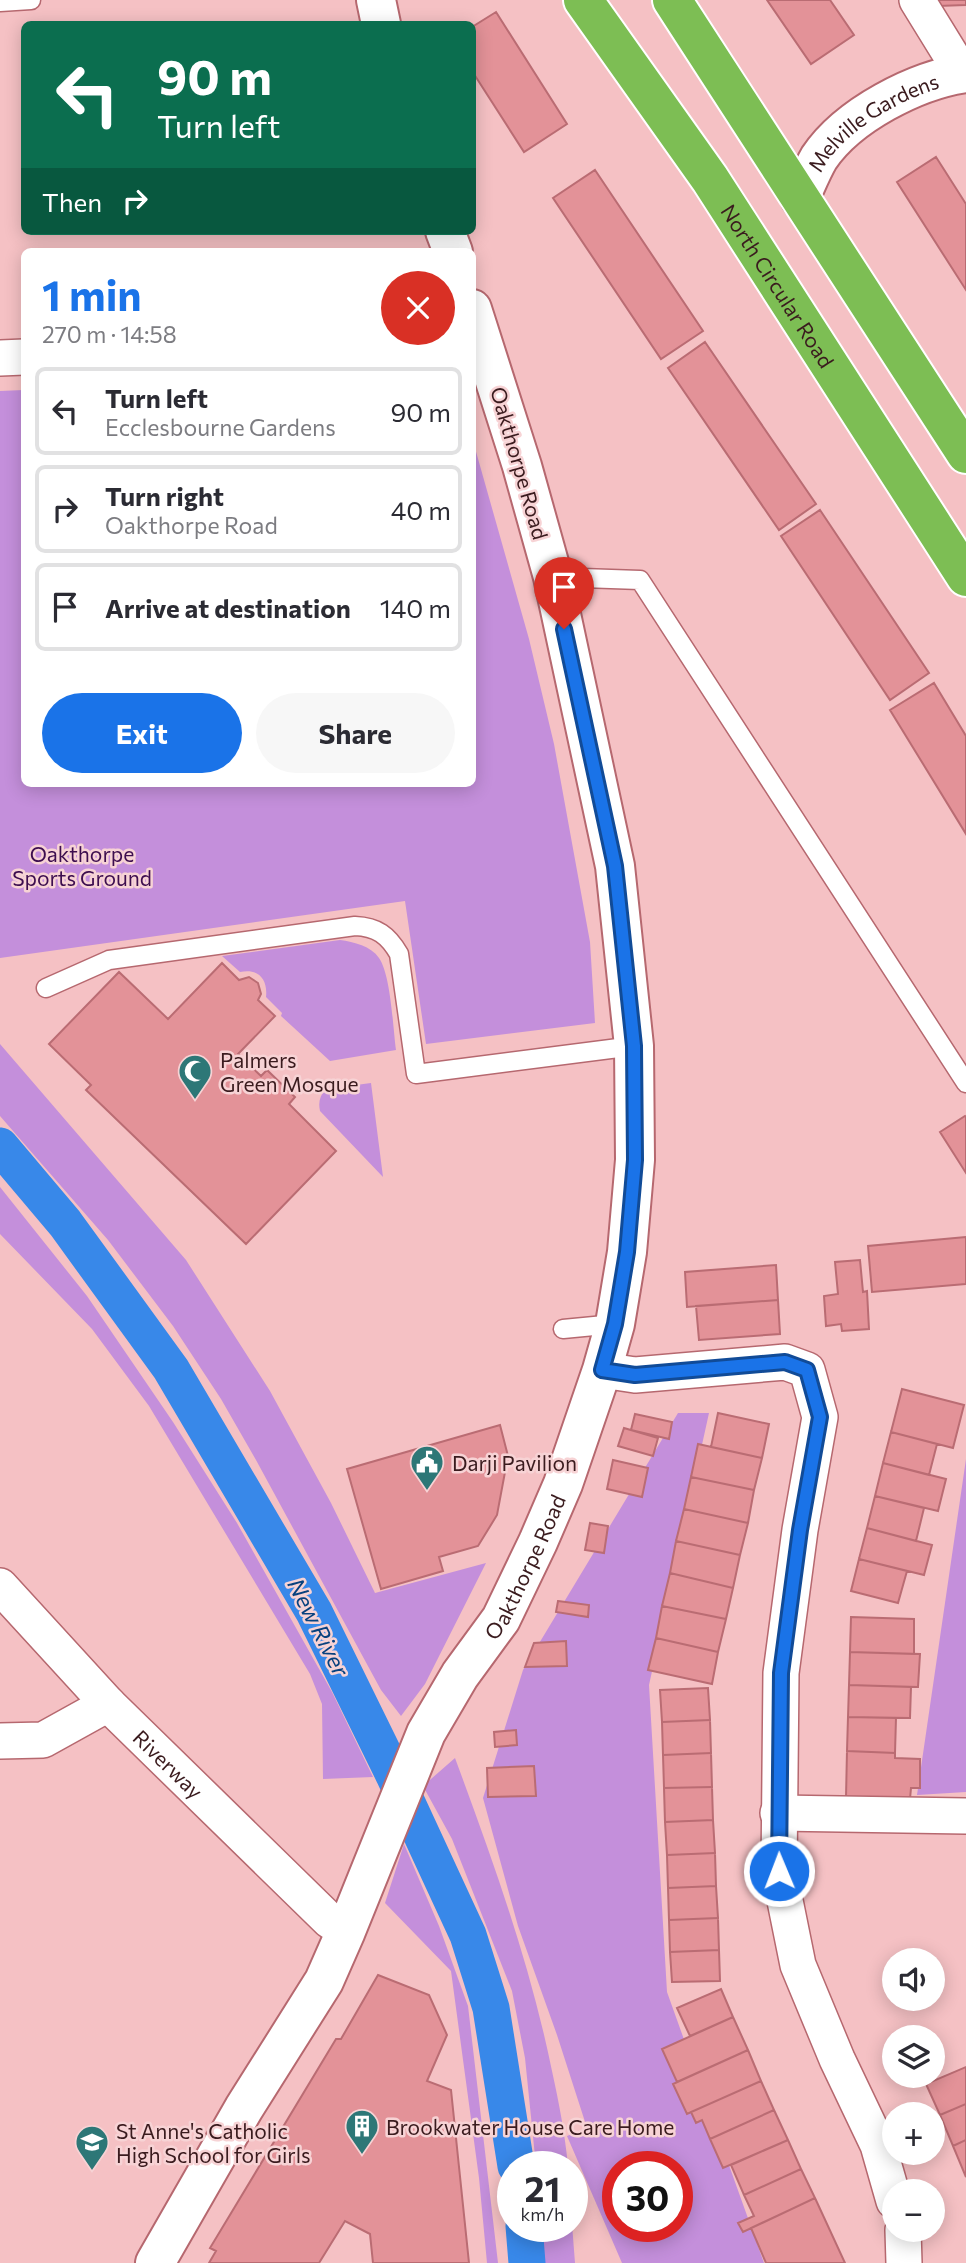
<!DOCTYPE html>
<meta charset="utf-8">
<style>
body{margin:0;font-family:Commissioner,sans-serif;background:#f7f7f7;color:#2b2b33;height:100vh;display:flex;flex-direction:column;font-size:26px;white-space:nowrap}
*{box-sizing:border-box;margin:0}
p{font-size:23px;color:#7c7c81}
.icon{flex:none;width:38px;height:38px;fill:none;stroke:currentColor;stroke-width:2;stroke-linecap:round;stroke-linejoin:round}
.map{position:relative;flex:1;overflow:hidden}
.sheet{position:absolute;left:21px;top:248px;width:455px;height:539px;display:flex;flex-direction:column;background:#fff;border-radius:10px;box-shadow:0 4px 18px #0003}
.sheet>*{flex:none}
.guide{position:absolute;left:21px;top:21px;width:455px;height:214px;border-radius:10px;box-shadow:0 4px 18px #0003;background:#0b6e4f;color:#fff;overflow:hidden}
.tools{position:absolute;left:882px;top:1948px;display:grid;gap:14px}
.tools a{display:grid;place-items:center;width:63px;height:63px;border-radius:50%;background:#fff;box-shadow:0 4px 18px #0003;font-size:35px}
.speed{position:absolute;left:497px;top:2151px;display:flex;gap:14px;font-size:35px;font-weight:700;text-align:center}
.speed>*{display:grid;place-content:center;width:91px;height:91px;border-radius:50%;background:#fff;box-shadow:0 4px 18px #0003;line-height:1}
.speed small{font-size:18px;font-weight:400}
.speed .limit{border:10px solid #d22;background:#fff;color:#111}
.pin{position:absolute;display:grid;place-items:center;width:60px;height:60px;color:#fff;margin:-72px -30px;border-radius:50% 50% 50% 0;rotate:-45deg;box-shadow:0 0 7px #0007}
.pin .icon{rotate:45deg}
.me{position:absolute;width:77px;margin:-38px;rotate:359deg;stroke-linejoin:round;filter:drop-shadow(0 0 5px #0008)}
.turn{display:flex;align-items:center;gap:24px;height:147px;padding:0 21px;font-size:32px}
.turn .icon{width:91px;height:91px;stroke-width:2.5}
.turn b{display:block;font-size:49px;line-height:60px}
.then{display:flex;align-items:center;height:66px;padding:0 21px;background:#0003;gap:14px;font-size:26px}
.round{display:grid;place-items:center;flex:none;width:74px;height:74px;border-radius:37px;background:#f7f7f7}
.head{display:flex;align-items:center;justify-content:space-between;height:119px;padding:0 21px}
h1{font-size:42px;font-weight:700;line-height:52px;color:#1a73e8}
.action{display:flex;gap:14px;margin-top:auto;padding:14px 21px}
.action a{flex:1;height:80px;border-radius:42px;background:#1a73e8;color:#fff;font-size:28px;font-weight:700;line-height:80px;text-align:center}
.action a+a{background:#f7f7f7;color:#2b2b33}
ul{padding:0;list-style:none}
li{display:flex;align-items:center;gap:21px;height:88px;margin:0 14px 10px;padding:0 7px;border:4px solid #e1e1e2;border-radius:10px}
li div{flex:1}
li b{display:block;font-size:26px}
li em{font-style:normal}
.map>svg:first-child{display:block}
</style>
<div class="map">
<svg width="966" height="2263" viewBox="0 0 966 2263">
<rect width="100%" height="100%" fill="#f5c1c4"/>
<!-- green -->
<path fill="#c48fdb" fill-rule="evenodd" d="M24,390V784H472L473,441L529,639L554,744L590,942L595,1023L426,1044L405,901L0,958V391Z
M340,940C354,942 371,946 379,958C391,975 393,1029 396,1050L330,1061L281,1016L282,1013L266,997C268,979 258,968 240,972L222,956Z
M0,1044L186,1260L270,1391L331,1503L375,1593L486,1563L425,1684L401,1716L381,1690L256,1460L221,1399L173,1326L108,1240L0,1116Z
M371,1083L383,1177L320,1111C318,1102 320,1095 326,1089Z
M0,1187L87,1296L173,1422L237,1523L332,1692L373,1777L323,1779L322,1704L310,1674L149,1406L92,1329L0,1234Z
M678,1413H709L649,1685L667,1992L764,2263H622L567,2136L587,2128L557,2035L518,1926L483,1798L523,1670ZM618,2166H677V2226H618Z
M966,1459V1792L917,1795Z
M455,1758C493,1861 530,1963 552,2071C559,2103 565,2134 568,2166H536L525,2058L512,1991L452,1839L423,1786Z
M404,1844L439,1926L468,2006L498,2263H487L479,2178L451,1971L385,1903Z
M572,2224L575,2263H544L542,2226H572Z"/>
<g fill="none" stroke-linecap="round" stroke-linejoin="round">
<!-- canal -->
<path stroke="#3888e9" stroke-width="37" d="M0,1146L65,1223L171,1369L314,1612L394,1775L468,1935L491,2008L516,2166
M524,2226L527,2263"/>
</g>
<!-- building -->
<path fill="#e39298" stroke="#ba6c73" stroke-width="2" d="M767,0H830L854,35L811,64Z
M938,0H966V5L938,6Z
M496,12L567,124L524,152L472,71V27Z
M936,157L966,204V290L897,182Z
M595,170L703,331L661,359L553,198Z
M705,342L816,504L779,530L668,368Z
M820,510L929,673L890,700L781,536Z
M934,683L966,736V834L890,710Z
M222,963L239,980L249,977L258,983L261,994L258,1000L275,1016L238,1054L261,1076L267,1070L295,1097L289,1104L336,1151L246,1244L86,1090L91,1085L49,1044L119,972L168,1019Z
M965,1116L966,1117V1173L940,1132Z
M966,1237V1284L872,1292L868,1246Z
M860,1260L863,1292L867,1291L869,1329L842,1331L841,1324L826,1326L824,1296L838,1294L835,1262Z
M776,1265L778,1300L687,1307L685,1272Z
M778,1300L780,1334L699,1340L696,1306Z
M902,1389L964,1405L953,1448L891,1432Z
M718,1413L769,1424L762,1458L711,1447Z
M635,1414L672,1422L669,1439L631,1430Z
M500,1425L508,1456L497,1515L478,1546L439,1557L443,1571L381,1589L347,1469Z
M624,1428L658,1438L653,1456L618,1446Z
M891,1432L937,1444L929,1475L883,1463Z
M698,1444L762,1458L754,1490L691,1477Z
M613,1460L648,1468L642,1497L607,1489Z
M883,1463L946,1479L938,1511L875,1496Z
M691,1477L754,1490L748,1523L684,1509Z
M875,1496L924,1508L916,1541L867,1528Z
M684,1509L748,1523L740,1555L676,1541Z
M590,1523L608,1526L604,1553L585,1550Z
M867,1528L932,1545L924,1575L859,1559Z
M676,1541L740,1555L733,1588L670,1573Z
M859,1559L907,1571L898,1603L851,1591Z
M670,1573L733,1588L726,1619L662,1606Z
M558,1601L589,1605L588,1617L556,1612Z
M662,1606L726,1619L718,1652L656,1638Z
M851,1617L914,1619V1654L850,1652Z
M656,1638L718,1652L712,1684L648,1670Z
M566,1641L567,1666L525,1667L534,1643Z
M850,1652L920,1654L918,1687L849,1685Z
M849,1685L911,1687L910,1718L848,1717Z
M708,1688L710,1720L662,1722L660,1690Z
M848,1717L896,1718L895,1753L847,1751Z
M710,1720L711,1753L663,1755L662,1722Z
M516,1730L517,1745L495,1747L494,1732Z
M847,1751L895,1753V1758L920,1759V1788H911L910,1799L846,1797Z
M711,1753L712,1787L664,1788L663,1755Z
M534,1766L536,1796L488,1797L487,1768Z
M712,1787L713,1820L665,1822L664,1788Z
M713,1820L715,1853L667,1855L665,1822Z
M715,1853L716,1886L668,1888L667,1855Z
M716,1886L718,1918L669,1920L668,1888Z
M718,1918L719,1950L670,1952L669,1920Z
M719,1950L720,1981L672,1982L670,1952Z
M378,1975L429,1995L447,2035L427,2081L451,2090L469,2263H373L370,2234L345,2221L319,2263H209L216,2251L210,2248L336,2039H341Z
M721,1989L733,2017L690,2036L677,2008Z
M733,2017L748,2050L677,2082L662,2049Z
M748,2050L761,2081L687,2114L673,2084Z
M966,2067V2104L940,2115L926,2084Z
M761,2081L774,2110L710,2139L702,2120L696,2123L691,2112Z
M966,2104V2140L953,2146L940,2115Z
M774,2110L788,2140L723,2168L710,2139Z
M788,2140L801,2169L744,2195L731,2165Z
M966,2140V2177L953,2146Z
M801,2169L815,2198L743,2232L738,2223L754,2216L744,2195Z
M815,2198L845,2263H766L751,2228Z"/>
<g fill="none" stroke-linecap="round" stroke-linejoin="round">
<defs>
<path id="lane" d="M0,2L31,0
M553,577L640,580L966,1083
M46,988L109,960L355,926C377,927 388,935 399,954L416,1074L634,1046
M563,1329L615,1324"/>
<g id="street">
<path d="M917,0L962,73"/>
<path d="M0,358L24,357"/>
<path d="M602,1370L635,1375L785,1362L807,1370L820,1417L800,1530L781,1673L779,1871L798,1965L837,2059L878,2145L894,2201"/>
<path id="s1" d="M0,1586L108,1704L329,1920L346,1931"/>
<path d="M0,1741L43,1740L108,1704"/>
<path d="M778,1813L966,1816"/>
<path d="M903,2230L904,2263"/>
</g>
<g id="secondary">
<path d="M376,0L381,24"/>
<path id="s2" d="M800,198C806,185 812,170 819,158C848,115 916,80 966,73"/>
<path d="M445,231L453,252"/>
<path id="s3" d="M155,2263L244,2108L324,1981L346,1931L426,1733L460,1675L501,1619L538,1542L563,1484L602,1370L615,1324L627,1252L635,1160L634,1046L615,866L553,577L522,466L472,309"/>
</g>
<g id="highway">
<path id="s4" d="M583,0L710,179L966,577"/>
<path d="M672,0L966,454"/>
</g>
</defs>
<!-- lane casing -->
<use href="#lane" stroke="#b6686f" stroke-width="21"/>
<!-- street casing -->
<use href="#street" stroke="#b6686f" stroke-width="38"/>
<!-- secondary casing -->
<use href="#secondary" stroke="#b6686f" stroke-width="42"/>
<!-- highway casing -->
<use href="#highway" stroke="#fff" stroke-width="42"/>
<!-- lane -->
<use href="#lane" stroke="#fff" stroke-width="18"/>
<!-- street -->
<use href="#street" stroke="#fff" stroke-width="35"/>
<!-- secondary -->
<use href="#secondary" stroke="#fff" stroke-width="38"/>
<!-- highway -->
<use href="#highway" stroke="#7dbe54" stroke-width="38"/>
</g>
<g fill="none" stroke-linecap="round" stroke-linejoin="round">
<defs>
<path id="route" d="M564,629L615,866L634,1046L635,1160L627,1252L615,1324L602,1370L635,1375L785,1362L807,1370L820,1417L800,1530L781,1673L779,1871"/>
</defs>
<!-- route casing -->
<use href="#route" stroke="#114b97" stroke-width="18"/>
<!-- route -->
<use href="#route" stroke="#1a73e8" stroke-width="12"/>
</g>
<!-- icons -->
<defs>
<symbol id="mosque-pin" viewBox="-11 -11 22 30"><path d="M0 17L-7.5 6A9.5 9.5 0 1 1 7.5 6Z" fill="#2d7777" stroke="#f7d3d5"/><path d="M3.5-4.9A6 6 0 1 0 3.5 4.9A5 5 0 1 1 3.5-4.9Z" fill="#fff"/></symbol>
<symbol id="civic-pin" viewBox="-11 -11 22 30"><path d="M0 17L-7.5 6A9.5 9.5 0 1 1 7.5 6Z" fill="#2d7777" stroke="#f7d3d5"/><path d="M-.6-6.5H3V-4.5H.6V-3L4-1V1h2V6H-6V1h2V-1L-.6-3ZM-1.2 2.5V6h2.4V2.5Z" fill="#fff"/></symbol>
<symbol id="building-pin" viewBox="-11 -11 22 30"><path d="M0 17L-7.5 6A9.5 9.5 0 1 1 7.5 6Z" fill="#2d7777" stroke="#f7d3d5"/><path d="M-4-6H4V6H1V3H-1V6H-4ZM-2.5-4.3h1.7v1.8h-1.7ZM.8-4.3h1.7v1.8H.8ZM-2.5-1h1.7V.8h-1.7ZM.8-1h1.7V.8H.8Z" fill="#fff"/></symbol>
<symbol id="school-pin" viewBox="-11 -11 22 30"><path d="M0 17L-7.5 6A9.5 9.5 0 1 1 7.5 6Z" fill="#2d7777" stroke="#f7d3d5"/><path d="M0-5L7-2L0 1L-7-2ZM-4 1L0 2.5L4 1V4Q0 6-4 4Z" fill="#fff"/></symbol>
</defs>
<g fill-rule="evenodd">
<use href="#mosque-pin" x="176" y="1052" width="38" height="52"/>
<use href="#civic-pin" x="408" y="1443" width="38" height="52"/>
<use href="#building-pin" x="343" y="2107" width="38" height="52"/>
<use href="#school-pin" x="73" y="2123" width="38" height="52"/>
</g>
<g text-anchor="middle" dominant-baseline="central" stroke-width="5" stroke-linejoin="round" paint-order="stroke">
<!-- street labels -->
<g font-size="21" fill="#3a1b1e" stroke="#f7d3d5">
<text stroke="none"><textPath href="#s2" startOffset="110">Melville Gardens</textPath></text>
<text stroke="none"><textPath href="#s4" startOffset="346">North Circular Road</textPath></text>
<text transform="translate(520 463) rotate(74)">Oakthorpe Road</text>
<text stroke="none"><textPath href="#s3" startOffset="791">Oakthorpe Road</textPath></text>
<text stroke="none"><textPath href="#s1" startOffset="245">Riverway</textPath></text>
</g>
<!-- park labels -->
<g font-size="21" fill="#3d0d4f" stroke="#f7d3d5">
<text x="82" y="853">Oakthorpe<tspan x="82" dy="24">Sports Ground</tspan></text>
</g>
<!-- poi labels -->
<g font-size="21" fill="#3a1b1e" stroke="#f7d3d5" text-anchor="start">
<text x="220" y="1059">Palmers<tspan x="220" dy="24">Green Mosque</tspan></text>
<text x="452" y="1462">Darji Pavilion</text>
<text x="386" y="2126">Brookwater House Care Home</text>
<text x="116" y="2130">St Anne's Catholic<tspan x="116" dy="24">High School for Girls</tspan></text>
</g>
<!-- water labels -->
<g font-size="23" font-style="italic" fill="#08417e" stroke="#f7d3d5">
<text transform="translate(319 1627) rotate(63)">New River</text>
</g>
</g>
</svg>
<div class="tools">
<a><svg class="icon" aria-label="sound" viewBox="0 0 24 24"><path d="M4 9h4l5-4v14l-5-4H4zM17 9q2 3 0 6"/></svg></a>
<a><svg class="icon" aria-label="layers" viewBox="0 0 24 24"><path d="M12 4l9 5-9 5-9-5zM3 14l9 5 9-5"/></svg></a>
<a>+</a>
<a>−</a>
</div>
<div class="speed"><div>21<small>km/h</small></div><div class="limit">30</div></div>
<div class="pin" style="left:564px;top:629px;background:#d93025"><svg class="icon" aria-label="arrive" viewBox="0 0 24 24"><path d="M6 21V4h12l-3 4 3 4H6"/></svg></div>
<svg class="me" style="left:779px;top:1871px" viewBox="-20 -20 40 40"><circle r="17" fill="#1a73e8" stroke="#fff" stroke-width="3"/><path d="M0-11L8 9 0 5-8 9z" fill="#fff"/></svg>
<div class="guide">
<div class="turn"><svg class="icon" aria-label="left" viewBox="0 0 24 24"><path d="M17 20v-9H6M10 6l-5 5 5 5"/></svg><div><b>90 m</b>Turn left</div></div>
<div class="then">Then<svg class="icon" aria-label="right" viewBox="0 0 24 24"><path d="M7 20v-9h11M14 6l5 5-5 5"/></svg></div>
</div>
<section class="sheet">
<div class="head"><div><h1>1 min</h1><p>270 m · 14:58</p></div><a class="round" style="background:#d93025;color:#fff"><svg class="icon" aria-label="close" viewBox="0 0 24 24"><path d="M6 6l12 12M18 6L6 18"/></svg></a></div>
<ul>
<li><svg class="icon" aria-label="left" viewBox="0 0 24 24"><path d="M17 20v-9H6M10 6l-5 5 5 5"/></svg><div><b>Turn left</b><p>Ecclesbourne Gardens</p></div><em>90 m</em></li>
<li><svg class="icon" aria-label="right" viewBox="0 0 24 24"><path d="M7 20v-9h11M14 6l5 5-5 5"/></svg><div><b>Turn right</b><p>Oakthorpe Road</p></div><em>40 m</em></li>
<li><svg class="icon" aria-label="arrive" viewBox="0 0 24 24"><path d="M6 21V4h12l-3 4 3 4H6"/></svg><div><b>Arrive at destination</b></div><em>140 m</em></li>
</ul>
<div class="action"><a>Exit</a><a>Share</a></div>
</section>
</div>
